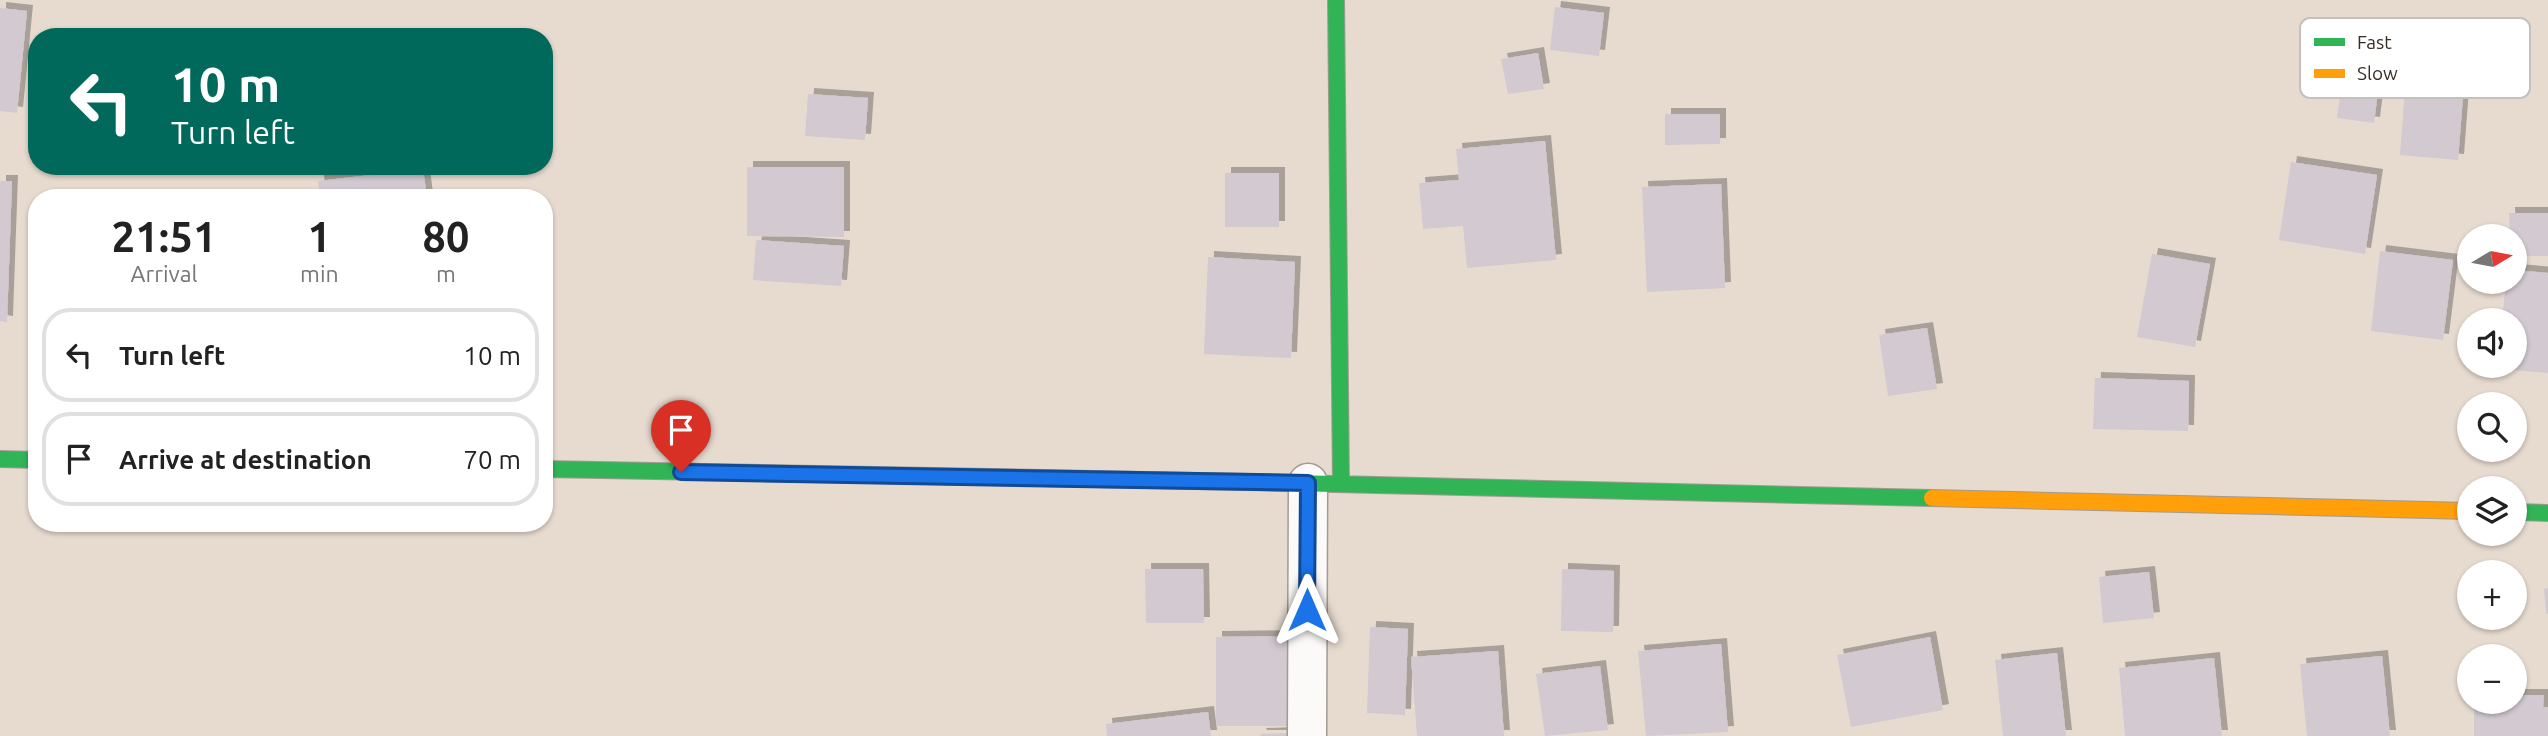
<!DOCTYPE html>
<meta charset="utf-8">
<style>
body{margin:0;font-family:Ubuntu,sans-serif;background:#f2f2f2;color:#222;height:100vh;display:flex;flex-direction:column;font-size:26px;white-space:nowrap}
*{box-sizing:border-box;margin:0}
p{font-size:23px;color:#767676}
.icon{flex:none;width:38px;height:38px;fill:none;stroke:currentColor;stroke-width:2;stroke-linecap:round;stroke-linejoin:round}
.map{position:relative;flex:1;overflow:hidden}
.side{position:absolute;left:28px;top:189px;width:525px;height:343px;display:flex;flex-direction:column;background:#fff;border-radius:28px;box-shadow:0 2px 5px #0004}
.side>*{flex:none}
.banner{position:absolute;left:28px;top:28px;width:525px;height:147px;border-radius:28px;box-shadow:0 2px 5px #0004;background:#00695c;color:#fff;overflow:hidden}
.needle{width:46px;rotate:80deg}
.controls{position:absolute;left:2457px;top:224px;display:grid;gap:14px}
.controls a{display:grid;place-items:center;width:70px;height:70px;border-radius:50%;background:#fff;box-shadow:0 2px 5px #0004;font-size:35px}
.pin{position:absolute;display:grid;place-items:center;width:60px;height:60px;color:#fff;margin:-72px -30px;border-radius:50% 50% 50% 0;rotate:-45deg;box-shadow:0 0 7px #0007}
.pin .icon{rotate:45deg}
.me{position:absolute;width:77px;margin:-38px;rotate:0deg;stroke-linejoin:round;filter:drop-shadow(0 0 5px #0008)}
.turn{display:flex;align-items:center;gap:24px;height:147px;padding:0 28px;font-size:32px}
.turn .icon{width:91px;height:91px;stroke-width:2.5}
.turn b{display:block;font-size:49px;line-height:60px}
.eta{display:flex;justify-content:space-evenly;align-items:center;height:119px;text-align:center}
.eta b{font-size:42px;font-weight:700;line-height:49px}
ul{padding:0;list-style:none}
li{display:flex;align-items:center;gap:21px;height:94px;margin:0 14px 10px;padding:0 14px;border:4px solid #e0e0e0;border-radius:28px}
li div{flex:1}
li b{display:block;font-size:26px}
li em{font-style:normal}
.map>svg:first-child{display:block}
</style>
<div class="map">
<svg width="2548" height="736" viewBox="0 0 2548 736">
<defs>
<filter id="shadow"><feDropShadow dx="6" dy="-6" stdDeviation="0" flood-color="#0004"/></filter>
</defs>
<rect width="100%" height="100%" fill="#e7dbd0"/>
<!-- building -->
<path fill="#d2c9d1" filter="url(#shadow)" d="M1555,7L1604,13L1599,56L1550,50Z
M0,8L27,11L17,113L0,111Z
M1538,53L1544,89L1508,94L1501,59Z
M2346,54L2382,59L2374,123L2337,118Z
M2405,90L2463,96L2458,160L2400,155Z
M808,94L868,98L865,140L805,136Z
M1665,114H1720V144L1665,145Z
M1545,141L1556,260L1467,268L1463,226L1423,229L1419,183L1459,180L1456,149Z
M2291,162L2377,175L2365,254L2279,240Z
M747,167H844V237L747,236Z
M423,169L427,198H320L318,181Z
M1225,173H1279V227H1225Z
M0,181H12L7,322L0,321Z
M1721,184L1725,288L1647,292L1642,187Z
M2509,213H2548V256H2515V236H2510Z
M756,240L844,246L841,286L753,280Z
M2380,251L2453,260L2443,340L2371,331Z
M2152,254L2210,264L2195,347L2137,337Z
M1208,257L1295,262L1291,358L1204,354Z
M2515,270L2548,273V373L2499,369V366H2515V320H2502L2506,282H2515Z
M1927,328L1937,389L1888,396L1879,335Z
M2095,378L2189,381L2188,431L2093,429Z
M1145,569H1203L1204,623H1146Z
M1562,569L1614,571L1613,632L1561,631Z
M2149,572L2154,618L2103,623L2099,577Z
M2548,588V614H2546L2544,589Z
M1370,627L1408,629L1405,715L1367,713Z
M1303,636V726H1216V637Z
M1930,637L1943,710L1851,727L1837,655Z
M1721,644L1728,732L1646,736L1638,651Z
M1498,651L1504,736H1417L1411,657Z
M2057,653L2066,736H2003L1995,660Z
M2382,656L2390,736H2307L2300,664Z
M2214,658L2222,736H2125L2119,668Z
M1600,666L1608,730L1545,736L1536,674Z
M2515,695H2544L2543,707H2548V736H2474V702H2515Z
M1208,712L1211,736H1107L1106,724Z
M1289,733V736H1261L1260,734Z"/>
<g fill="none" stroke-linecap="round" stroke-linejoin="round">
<defs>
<path id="street" d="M1307,736L1308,483"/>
<path id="fast" d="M1336,0L1341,484
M0,459L37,460
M544,469L989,477
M1251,482L1932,498
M2515,512L2548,513"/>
<path id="slow" d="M989,477L1251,482
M1932,498L2469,511"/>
</defs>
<!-- street casing -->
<use href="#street" stroke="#a39a92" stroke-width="41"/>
<!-- fast casing -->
<use href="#fast" stroke="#a39a92" stroke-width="18"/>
<!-- slow casing -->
<use href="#slow" stroke="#a39a92" stroke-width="18"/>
<!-- street -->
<use href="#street" stroke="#fbfaf8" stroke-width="38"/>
<!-- fast -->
<use href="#fast" stroke="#30b455" stroke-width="16"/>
<!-- slow -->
<use href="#slow" stroke="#ff9f0a" stroke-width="16"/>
</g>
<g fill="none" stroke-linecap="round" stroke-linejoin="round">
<defs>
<path id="route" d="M681,472L1308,483L1307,610"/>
</defs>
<!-- route casing -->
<use href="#route" stroke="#114b97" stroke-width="18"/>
<!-- route -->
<use href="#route" stroke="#1a73e8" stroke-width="12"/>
</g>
<!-- legend -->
<rect x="2300" y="18" width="230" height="80" rx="10" fill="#fff" stroke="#c3c0be" stroke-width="2"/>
<rect x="2314" y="38" width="31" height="8" fill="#30b455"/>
<rect x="2314" y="69" width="31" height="9" fill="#ff9f0a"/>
<g font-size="19" fill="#362e26">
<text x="2357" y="49">Fast</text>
<text x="2357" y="80">Slow</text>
</g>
</svg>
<div class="controls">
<a><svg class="needle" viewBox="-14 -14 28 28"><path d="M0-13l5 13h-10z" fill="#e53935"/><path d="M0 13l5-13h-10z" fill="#767676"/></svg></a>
<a><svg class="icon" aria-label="sound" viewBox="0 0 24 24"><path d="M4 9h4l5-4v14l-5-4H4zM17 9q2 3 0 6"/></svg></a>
<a><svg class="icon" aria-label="search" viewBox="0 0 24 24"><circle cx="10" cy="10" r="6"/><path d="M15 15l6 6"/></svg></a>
<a><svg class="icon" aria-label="layers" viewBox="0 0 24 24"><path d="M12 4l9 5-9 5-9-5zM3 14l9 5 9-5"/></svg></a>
<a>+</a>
<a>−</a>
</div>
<div class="pin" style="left:681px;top:472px;background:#d93025"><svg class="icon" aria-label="arrive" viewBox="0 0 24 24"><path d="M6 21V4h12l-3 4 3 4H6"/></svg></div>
<svg class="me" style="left:1307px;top:610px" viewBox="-20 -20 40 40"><path d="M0-17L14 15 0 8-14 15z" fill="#1a73e8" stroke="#fff" stroke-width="4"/></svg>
<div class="banner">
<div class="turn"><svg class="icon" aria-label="left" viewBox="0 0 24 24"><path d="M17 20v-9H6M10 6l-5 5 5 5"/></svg><div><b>10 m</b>Turn left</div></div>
</div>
<section class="side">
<div class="eta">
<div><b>21:51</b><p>Arrival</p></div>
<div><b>1</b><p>min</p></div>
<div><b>80</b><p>m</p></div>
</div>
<ul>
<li><svg class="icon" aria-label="left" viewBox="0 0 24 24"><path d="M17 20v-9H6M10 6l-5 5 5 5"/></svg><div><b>Turn left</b></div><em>10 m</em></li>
<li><svg class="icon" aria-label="arrive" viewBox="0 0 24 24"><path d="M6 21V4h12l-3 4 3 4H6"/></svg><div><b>Arrive at destination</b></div><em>70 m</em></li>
</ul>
</section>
</div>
